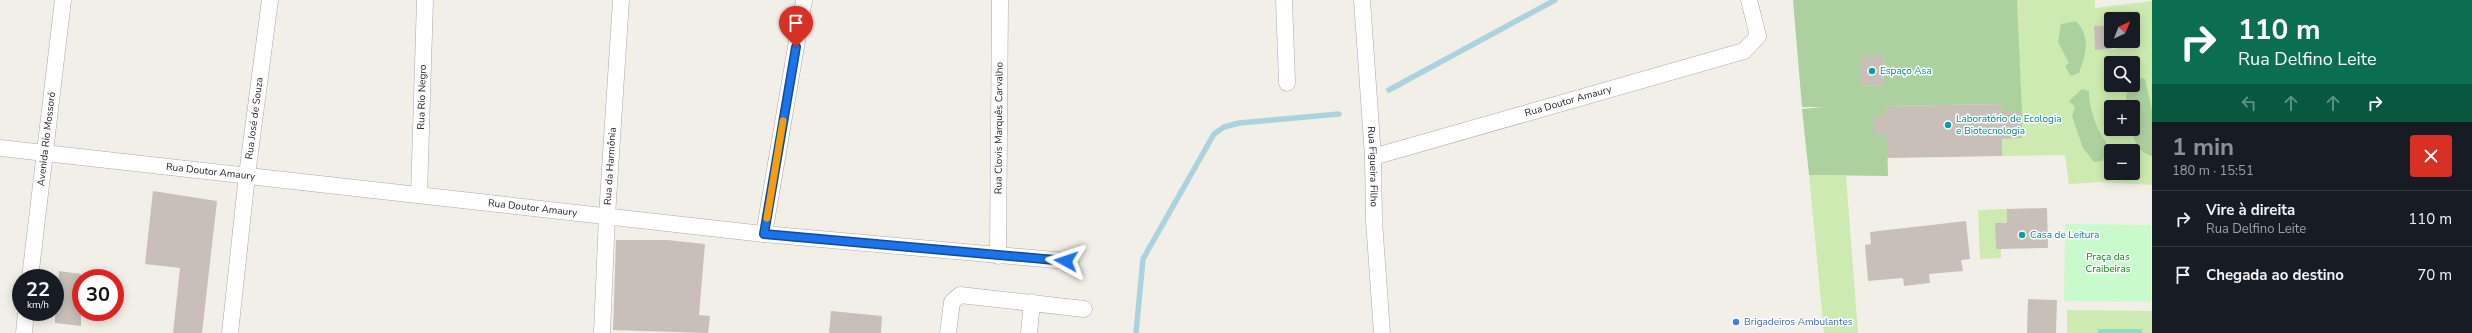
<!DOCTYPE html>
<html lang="pt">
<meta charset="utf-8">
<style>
body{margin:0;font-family:"Nunito Sans",sans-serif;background:#242831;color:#f1f3f6;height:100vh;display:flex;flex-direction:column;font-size:15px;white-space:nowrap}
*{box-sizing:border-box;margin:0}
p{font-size:13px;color:#9ea1a6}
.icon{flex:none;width:22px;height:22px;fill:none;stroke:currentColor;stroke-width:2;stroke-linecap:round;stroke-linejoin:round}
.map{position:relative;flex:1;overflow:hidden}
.details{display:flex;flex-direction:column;background:#171b24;width:320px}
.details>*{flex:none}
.top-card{background:#0b6e4f;color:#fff;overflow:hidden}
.needle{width:26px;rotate:43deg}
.tools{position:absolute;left:2104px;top:12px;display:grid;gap:8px}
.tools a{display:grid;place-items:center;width:36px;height:36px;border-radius:4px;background:#171b24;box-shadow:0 2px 10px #0003;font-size:20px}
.speed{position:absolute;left:12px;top:269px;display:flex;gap:8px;font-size:20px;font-weight:700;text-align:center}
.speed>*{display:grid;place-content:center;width:52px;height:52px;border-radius:50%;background:#171b24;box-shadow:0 2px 10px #0003;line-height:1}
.speed small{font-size:10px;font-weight:400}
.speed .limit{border:6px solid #d22;background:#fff;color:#111}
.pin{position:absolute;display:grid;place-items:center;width:34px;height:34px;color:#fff;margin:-41px -17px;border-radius:50% 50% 50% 0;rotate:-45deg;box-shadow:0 0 4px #0007}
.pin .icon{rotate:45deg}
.me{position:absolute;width:44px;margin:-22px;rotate:275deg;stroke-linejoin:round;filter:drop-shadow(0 0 3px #0008)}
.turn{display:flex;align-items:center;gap:14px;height:84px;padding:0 20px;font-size:18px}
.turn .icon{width:52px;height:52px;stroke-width:2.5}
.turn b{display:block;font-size:28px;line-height:34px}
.lanes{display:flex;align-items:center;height:38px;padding:0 20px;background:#0003;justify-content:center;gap:20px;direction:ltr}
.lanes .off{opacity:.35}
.round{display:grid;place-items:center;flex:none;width:42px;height:42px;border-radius:4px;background:#242831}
.summary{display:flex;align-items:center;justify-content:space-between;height:68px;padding:0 20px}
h1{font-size:24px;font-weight:700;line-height:30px;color:#8c9099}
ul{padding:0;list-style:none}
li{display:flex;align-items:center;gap:12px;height:56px;padding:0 20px;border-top:1px solid #363941}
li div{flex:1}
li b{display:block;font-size:15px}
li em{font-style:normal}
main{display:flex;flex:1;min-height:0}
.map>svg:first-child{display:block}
</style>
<main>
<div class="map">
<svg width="2152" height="333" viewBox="0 0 2152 333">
<rect width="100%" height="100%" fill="#f2efe9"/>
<!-- grass -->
<path fill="#cdebb0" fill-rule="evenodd" d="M2017,0H2095V8L2152,1V185L2102,182L2069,184L2065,155L2002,156V139L2022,138ZM2111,19H2133V41H2116L2117,49L2095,50L2094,26L2111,25ZM2111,63H2133V85H2111ZM2111,107H2133V129H2111ZM2111,151H2133V173H2111Z
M1809,175L1846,176L1858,333H1824Z
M2007,209V223L1995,224L1996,249H2001V258L1980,259L1978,210Z
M2067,310L2152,311V333H2142V329H2098V333H2067Z"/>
<!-- forest -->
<path fill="#add19e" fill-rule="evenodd" d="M1793,0H2017L2022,112H2002V104L1886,106V116H1874V134L1887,135L1888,176L1809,175L1802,109L1823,107H1802ZM1884,56L1883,86L1860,85Z
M2076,21C2091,37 2086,54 2079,73L2071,76L2065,66L2069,63L2058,42L2061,24Z
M2137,77L2145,79L2152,110V156C2138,152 2135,142 2131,129H2133V107H2129L2126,97L2129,86L2133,85Z
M2082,89L2089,91C2088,103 2097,133 2106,141V154L2102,161L2094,162L2083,148L2072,116L2075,107L2069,101Z"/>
<!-- park -->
<path fill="#c8facc" d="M2065,224L2151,225V302L2064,301Z"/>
<!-- pitch -->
<path fill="#88e0be" d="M2098,329H2142V333H2098Z"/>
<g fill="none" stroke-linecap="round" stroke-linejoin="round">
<!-- stream -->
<path stroke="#aad3df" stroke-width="5.5" d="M1389,90L1555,0
M1136,333L1143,259L1214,134L1224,127L1239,123L1339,114"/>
</g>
<!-- building -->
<path fill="#c7bfb8" d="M2111,25V49L2095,50L2094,26Z
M1861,55L1884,56L1883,86L1860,85Z
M2002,104V112H2022V138L2002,139V156L1887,158V135H1874V116H1886V106Z
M153,191L217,201L202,333H173L180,268L145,264Z
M2047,208L2048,248L1996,249L1995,223H2007V209Z
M1966,221L1970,259L1961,260L1963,271L1929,274L1930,283L1904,286L1903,278L1868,281L1865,245L1871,244L1870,232Z
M616,240H667L705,244L699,315L710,316L708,333L613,330Z
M59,271L81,274V326L55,323V296H57Z
M2028,299L2057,300L2056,333H2027Z
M831,311L882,316L881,333H829Z"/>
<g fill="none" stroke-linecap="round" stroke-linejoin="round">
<defs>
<g id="minor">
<path d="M1284,0L1287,83"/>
<path id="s1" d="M1362,0L1373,157L1374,221L1382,333"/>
<path id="s2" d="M0,148L764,234L1066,261"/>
<path id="s3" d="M1373,157L1744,51L1758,36L1749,0"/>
<path id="s4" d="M419,195L425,0"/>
<path d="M764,234L804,0"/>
<path id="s5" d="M998,256L1000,0"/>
<path id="s6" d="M30,278L63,0"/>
<path d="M24,333L26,312"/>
<path id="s7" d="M230,333L247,175L270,0"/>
<path id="s8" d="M602,333L607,216L621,0"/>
<path d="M948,333L952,302L960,295L1084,309"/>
<path d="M1029,333L1032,302"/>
</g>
</defs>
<!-- minor casing -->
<use href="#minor" stroke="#a9a9a9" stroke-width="17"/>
<!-- minor -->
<use href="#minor" stroke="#fff" stroke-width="16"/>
</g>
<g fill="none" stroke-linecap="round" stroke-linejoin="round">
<defs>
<path id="route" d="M796,47L764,234L1066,261"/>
</defs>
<!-- route casing -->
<use href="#route" stroke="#114b97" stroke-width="10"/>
<!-- route -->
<use href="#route" stroke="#1a73e8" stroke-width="7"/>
<!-- slow -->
<path stroke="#f59e0b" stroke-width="7" d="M767,218L783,121"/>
</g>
<!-- markers -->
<g fill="#0f9aa8" stroke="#fff" stroke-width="1.5">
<circle cx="1872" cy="71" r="4"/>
<circle cx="1948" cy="125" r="4"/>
<circle cx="2022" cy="235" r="4"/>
</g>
<circle fill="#3f7fe0" stroke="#fff" stroke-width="1.5" cx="1736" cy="322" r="4"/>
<g text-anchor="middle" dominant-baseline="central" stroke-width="3" stroke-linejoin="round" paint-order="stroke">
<!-- culture labels -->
<g font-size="10" fill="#0d838f" stroke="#fff" text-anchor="start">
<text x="1880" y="71">Espaço Asa</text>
<text x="1956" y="119">Laboratório de Ecologia<tspan x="1956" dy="12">e Biotecnologia</tspan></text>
<text x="2030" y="235">Casa de Leitura</text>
</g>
<!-- street labels -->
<g font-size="10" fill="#222" stroke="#fff">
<text stroke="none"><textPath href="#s4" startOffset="98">Rua Rio Negro</textPath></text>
<text stroke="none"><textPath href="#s3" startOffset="203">Rua Doutor Amaury</textPath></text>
<text stroke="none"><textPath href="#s7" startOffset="216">Rua José de Souza</textPath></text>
<text stroke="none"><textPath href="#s5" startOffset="128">Rua Clovis Marquês Carvalho</textPath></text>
<text stroke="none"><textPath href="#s6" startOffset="140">Avenida Rio Mossoró</textPath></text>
<text stroke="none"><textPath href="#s8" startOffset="167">Rua da Harmônia</textPath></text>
<text stroke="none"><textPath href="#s1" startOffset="167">Rua Figueira Filho</textPath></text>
<text stroke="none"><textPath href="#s2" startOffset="212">Rua Doutor Amaury</textPath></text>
<text stroke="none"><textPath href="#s2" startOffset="536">Rua Doutor Amaury</textPath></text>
</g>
<!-- park labels -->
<g font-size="10" fill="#0c8416" stroke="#fff">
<text x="2108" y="257">Praça das<tspan x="2108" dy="12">Craibeiras</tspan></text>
</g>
<!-- shop labels -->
<g font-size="10" fill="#366cbe" stroke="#fff" text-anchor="start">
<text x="1744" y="322">Brigadeiros Ambulantes</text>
</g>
</g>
</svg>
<div class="tools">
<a><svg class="needle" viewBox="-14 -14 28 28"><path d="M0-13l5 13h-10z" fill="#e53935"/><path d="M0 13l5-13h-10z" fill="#9ea1a6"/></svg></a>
<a><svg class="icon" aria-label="search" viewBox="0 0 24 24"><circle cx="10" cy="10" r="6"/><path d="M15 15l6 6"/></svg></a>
<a>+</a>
<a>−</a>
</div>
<div class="speed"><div>22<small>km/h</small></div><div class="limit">30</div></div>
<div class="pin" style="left:796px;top:47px;background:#d93025"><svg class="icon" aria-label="arrive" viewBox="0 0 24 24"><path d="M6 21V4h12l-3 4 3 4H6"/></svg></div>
<svg class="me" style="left:1066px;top:261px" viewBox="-20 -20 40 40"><path d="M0-17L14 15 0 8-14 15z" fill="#1a73e8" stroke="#fff" stroke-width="4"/></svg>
</div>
<section class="details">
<div class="top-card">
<div class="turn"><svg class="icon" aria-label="right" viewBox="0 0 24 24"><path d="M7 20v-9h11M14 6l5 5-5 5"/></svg><div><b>110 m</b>Rua Delfino Leite</div></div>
<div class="lanes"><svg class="icon off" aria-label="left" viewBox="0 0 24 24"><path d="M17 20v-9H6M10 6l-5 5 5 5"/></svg><svg class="icon off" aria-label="ahead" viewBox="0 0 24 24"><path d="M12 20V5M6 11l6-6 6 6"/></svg><svg class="icon off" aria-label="ahead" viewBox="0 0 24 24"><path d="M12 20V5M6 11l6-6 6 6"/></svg><svg class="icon" aria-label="right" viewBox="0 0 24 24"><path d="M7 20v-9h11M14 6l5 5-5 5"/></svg></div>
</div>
<div class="summary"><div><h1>1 min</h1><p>180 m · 15:51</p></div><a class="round" style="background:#d93025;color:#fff"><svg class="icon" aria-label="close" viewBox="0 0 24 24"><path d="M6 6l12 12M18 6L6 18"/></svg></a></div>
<ul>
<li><svg class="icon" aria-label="right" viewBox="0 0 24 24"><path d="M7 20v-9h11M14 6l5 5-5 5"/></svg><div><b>Vire à direita</b><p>Rua Delfino Leite</p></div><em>110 m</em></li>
<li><svg class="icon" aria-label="arrive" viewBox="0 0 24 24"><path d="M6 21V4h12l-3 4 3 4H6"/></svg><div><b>Chegada ao destino</b></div><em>70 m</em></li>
</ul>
</section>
</main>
